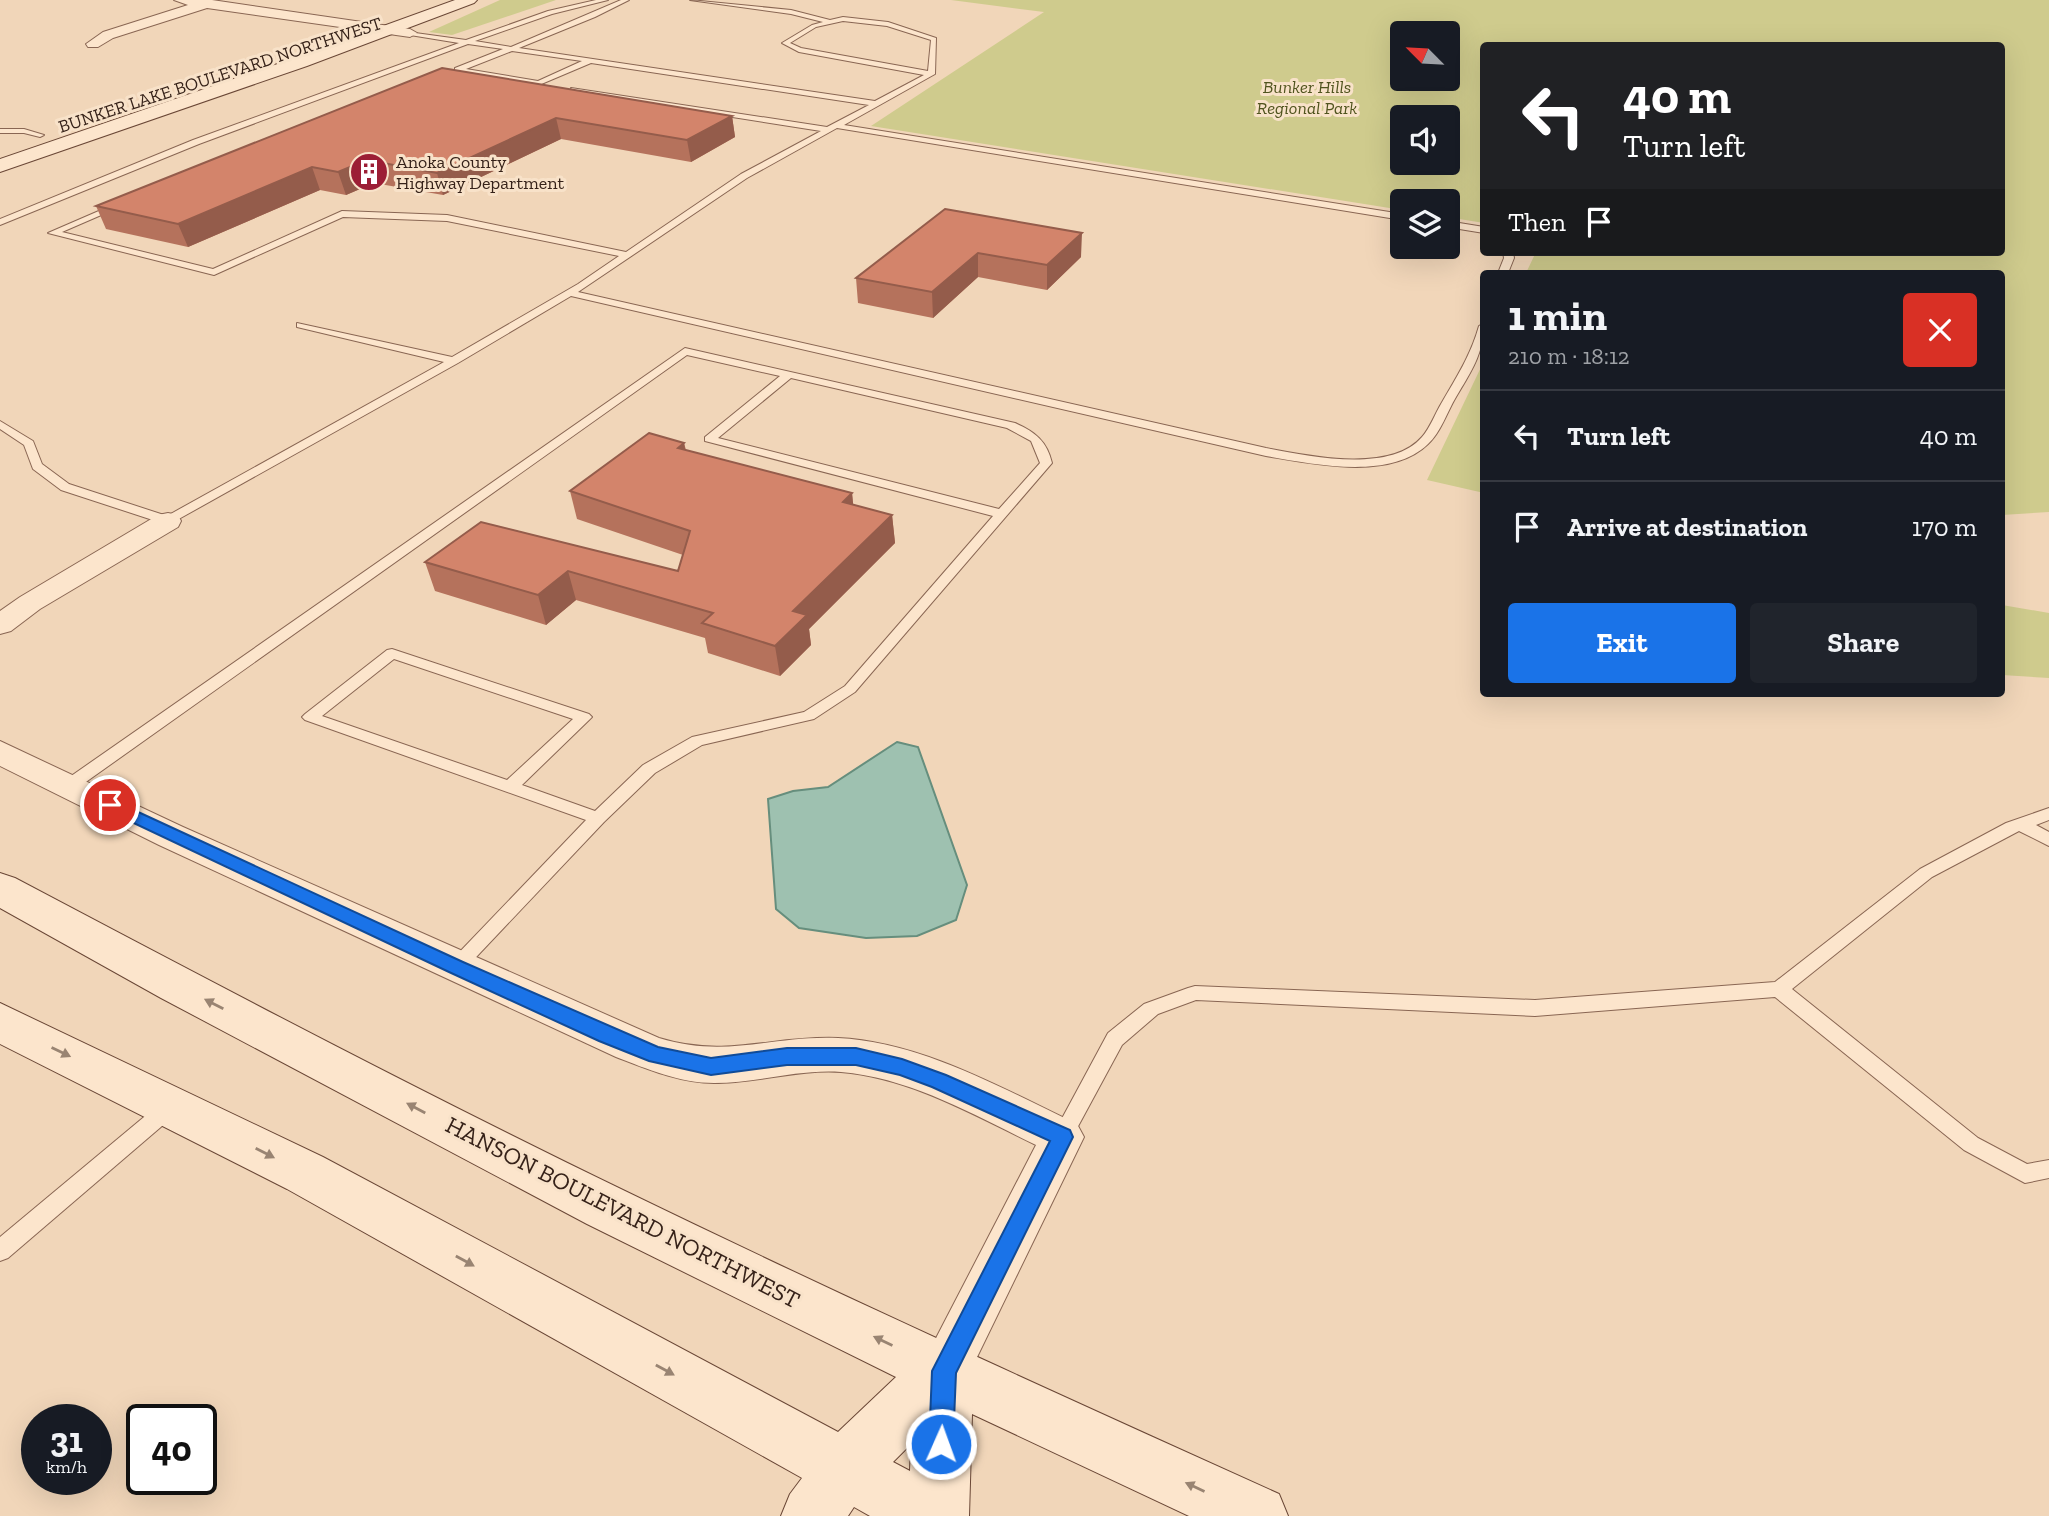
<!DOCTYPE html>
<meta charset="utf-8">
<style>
body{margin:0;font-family:"Zilla Slab",serif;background:#20242c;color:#f1f3f6;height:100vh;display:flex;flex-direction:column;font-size:26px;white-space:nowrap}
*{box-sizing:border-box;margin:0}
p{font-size:23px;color:#9ea1a6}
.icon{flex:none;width:38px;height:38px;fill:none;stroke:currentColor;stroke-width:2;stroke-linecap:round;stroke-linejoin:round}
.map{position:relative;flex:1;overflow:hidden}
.details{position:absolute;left:1480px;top:270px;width:525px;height:427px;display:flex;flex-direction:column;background:#171b24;border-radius:7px;box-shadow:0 7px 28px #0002}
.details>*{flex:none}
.top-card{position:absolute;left:1480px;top:42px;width:525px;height:214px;border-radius:7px;box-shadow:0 7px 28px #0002;background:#202124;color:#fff;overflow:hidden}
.needle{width:46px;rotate:294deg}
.tools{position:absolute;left:1390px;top:21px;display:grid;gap:14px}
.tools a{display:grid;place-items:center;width:70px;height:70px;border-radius:7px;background:#171b24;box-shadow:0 7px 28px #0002;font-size:35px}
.speed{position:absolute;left:21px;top:1404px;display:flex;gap:14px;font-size:35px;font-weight:700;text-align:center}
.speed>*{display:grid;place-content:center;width:91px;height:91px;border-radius:50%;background:#171b24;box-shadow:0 7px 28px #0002;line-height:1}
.speed small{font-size:18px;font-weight:400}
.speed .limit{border:4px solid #111;border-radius:10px;background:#fff;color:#111}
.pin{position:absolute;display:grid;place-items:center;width:60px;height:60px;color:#fff;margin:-30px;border:4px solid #fff;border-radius:50%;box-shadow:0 2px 7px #0007}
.me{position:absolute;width:77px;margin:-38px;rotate:2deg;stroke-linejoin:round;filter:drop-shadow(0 0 5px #0008)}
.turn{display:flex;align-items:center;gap:24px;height:147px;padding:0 28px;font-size:32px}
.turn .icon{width:91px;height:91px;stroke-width:2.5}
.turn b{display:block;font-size:49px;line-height:60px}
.then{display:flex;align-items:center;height:66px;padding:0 28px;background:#0003;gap:14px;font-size:26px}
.round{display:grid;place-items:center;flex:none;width:74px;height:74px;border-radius:7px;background:#20242c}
.overview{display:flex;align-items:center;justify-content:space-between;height:119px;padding:0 28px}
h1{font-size:42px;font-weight:800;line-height:52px}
.primary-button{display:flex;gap:14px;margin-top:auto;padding:14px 28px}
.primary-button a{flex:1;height:80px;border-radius:7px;background:#1a73e8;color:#fff;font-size:28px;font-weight:800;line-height:80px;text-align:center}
.primary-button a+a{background:#20242c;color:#f1f3f6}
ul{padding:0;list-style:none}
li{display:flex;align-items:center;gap:21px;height:91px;padding:0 28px;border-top:2px solid #363941}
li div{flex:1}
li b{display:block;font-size:26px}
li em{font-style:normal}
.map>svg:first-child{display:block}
</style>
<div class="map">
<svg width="2049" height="1516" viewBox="0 0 2049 1516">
<rect width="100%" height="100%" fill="#f1d6b9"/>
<!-- green -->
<path fill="#cfcb8d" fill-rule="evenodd" d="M500,0H556L452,35L429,32Z
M951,0H2049V512L2002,515V273H1526L1536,252H2002V46H1484V223L1447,217V201H1402V210L871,126L1044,12ZM1447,33V79H1402V33ZM1447,117V163H1402V117Z
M1484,361V493L1427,480Z
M2002,605L2049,613V678L2002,675Z"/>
<!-- water -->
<path fill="#9ec1b0" stroke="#668e7d" stroke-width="2" d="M897,742L918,747L967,885L956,920L917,936L866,938L799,928L776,909L768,799L793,791L828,787Z"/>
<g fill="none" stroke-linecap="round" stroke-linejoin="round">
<defs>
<path id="lane" d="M596,0H608L552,14L475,41L511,47L621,0H629L595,17L519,48L875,101L924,75L799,52L782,43L812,25L823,22L791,14L690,0L791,10L830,20L843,17L888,22L936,38L935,74L844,125L1402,214V220L837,128L747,178L578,292L1266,448C1308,456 1390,474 1422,437C1430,428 1435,414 1441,404C1456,378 1471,355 1479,326L1484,323C1484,353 1471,372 1456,397C1447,412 1441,432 1428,444C1390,481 1313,464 1266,456L571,296L458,363L168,525L61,490L33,469L24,445L0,429V421L33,441L42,464L69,484L167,516L444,362L297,327V323L452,357L578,284L619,256L447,221L343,217L214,275L48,233L115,204L122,206L62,232L213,269L342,211L447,215L626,252L741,174L821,131L574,92L571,88L827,127L869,105L591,63L539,85L455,72V68L503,49L468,44L199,144L0,225V219L193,140L459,43L410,35L408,32L466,40L548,11ZM843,21L887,26L931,40L928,71L801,48L790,43L816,27ZM512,51L582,61L538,81L466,69Z
M0,129H24L44,135L40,137L24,133H0Z
M1447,221L1484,227V233L1447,227Z
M1503,252H1513L1514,258L1508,273H1498L1504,258Z
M685,348L1015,423C1035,432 1047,441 1052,463L855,692L814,719L702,745L655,773L604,822L462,972L456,974L450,972L447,967L450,962L586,820L305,720L302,717L305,714L387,650L392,649L589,714L592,717L589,720L522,785L595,811L643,765L692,737L804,712L845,686L993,516L705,441V437L780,376L687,355L76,789H64L62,785L64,781ZM791,378L1007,428L1031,441L1040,463L999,509L718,438ZM394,659L573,719L507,780L322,716Z
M2049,808V820L2036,825L2049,832V846L2019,831L1932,877L1792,989L1978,1138L2027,1164L2049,1160V1178L2025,1183L1964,1150L1775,997L1535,1016L1196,1000L1158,1014L1122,1045L1069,1143L1062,1146L1055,1143L1052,1137L1108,1033L1144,1004L1188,988L1195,986L1535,1000L1775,982L1920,869L2006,823Z
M169,1099L176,1102L179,1108L176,1114L8,1258L0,1261V1237L162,1102Z"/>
<path id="street" d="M174,0H212L410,29L417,33L410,37L207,8L113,38L98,47H88L86,44L103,32L188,5Z
M168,513L178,515L181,521L178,527L40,609L11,631L0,634V611L20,597L158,515Z
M0,741L183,827L659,1038C727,1059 772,1035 838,1038C922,1042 1003,1089 1077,1124L1084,1137L962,1388L944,1396L926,1388L919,1371L1036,1145C974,1115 911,1078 841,1072C798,1069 757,1083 714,1083C680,1083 647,1069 616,1057L159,845L0,766Z"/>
<path id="secondary" d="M455,0H477L474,3L307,66L0,172V159L295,58Z
M0,873L15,878C217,985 419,1091 625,1191C841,1296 1060,1395 1279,1494L1288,1516H1189L972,1414L969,1516H870L854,1507L848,1516H781L790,1494L802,1478L287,1189L0,1044V1003L323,1157L838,1432L896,1377L587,1224L161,998L0,908ZM911,1444L910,1471L893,1462Z"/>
</defs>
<!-- lane casing -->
<use href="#lane" stroke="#896653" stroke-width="2"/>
<!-- street casing -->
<use href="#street" stroke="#896653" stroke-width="2"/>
<!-- secondary casing -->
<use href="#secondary" stroke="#6a4736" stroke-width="2"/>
<!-- lane -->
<use href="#lane" fill="#fce5cc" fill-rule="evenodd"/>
<!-- street -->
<use href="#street" fill="#fce5cc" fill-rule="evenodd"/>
<!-- secondary -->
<use href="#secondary" fill="#fce5cc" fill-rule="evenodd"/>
</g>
<!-- wall -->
<path fill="#b5725c" d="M442,68L732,116L735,137L691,162L561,139L443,195L374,183L346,195L320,190L188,247L106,229L96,206Z
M945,209L1081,257L1047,290L978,277L933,318L858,303L856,278Z
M684,443L686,450L852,493L853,505L892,515L895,543L809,629L811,645L780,676L708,653L705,638L576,600L546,625L435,591L425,562L678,571L683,555L577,519L570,491Z"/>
<!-- shaded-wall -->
<path fill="#945c4b" d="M732,116L735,137L691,162L687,140Z
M556,118L561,139L443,195L437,173Z
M367,160L374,183L346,195L338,172Z
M312,167L320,190L188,247L178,224Z
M1082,233L1081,257L1047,290V265Z
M978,253V277L933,318L932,292Z
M684,443L689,471L678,448Z
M852,493L855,522L843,502Z
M892,515L895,543L809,629L811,645L780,676L775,646L793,611Z
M568,571L576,600L546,625L538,595Z"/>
<!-- building -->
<path fill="#d3846b" stroke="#945c4b" stroke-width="2" d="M442,68L732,116L687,140L556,118L437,173L367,160L338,172L312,167L178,224L96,206Z
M945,209L1082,233L1047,265L978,253L932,292L856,278Z
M649,433L684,443L678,448L852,493L843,502L892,515L793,611L807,615L775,646L702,623L713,613L568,571L538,595L425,562L481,522L678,571L690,531L570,491Z"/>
<!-- one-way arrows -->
<defs><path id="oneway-solid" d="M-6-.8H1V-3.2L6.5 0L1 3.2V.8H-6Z" transform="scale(1.75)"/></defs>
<g fill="#998472">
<use href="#oneway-solid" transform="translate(214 1004) rotate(-153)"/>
<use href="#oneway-solid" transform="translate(61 1052) rotate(26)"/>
<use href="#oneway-solid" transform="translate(416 1108) rotate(-152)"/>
<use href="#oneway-solid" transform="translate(265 1153) rotate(27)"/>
<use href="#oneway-solid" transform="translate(465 1261) rotate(29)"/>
<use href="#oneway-solid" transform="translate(883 1341) rotate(-154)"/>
<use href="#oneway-solid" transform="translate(665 1370) rotate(29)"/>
<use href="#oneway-solid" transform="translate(1195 1487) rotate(-155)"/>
</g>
<!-- route -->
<path fill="#1a73e8" stroke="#114b97" stroke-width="2" d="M110,799L463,962L658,1047L711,1058L787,1048H856L902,1059L946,1075L1070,1130L1073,1137L956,1373L953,1444L950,1452L941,1456L932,1452L929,1444L932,1371L1050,1141L932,1087L900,1075L856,1065H787L711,1075L649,1061L599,1041L449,972L104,809L102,805Z"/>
<!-- icons -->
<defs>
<symbol id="building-disc" viewBox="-11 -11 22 22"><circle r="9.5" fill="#9c1e35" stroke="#f8e2c9"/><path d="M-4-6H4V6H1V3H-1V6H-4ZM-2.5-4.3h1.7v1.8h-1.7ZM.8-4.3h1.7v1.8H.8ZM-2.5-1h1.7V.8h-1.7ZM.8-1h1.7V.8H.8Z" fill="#fff"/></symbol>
</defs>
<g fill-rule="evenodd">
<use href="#building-disc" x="347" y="150" width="44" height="44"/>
</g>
<g text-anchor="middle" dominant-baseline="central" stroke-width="6" stroke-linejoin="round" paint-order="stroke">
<!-- far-street labels -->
<g font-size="18" fill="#362219" stroke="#f8e2c9">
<text transform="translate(220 75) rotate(-18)">BUNKER LAKE BOULEVARD NORTHWEST</text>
</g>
<!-- far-park labels -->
<g font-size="18" font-style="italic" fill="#50541e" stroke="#f8e2c9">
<text x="1307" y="87">Bunker Hills<tspan x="1307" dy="21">Regional Park</tspan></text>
</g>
<!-- far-poi labels -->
<g font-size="18" fill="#362219" stroke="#f8e2c9" text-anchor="start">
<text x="396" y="162">Anoka County<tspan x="396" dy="21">Highway Department</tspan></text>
</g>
<!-- near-street labels -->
<g font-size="24" fill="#362219" stroke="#f8e2c9">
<text transform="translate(623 1212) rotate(27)">HANSON BOULEVARD NORTHWEST</text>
</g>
</g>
</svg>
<div class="tools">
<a><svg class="needle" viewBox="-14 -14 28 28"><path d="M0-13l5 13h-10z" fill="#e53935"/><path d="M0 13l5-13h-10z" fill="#9ea1a6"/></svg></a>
<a><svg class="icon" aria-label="sound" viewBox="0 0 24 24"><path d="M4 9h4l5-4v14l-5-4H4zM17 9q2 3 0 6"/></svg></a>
<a><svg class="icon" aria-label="layers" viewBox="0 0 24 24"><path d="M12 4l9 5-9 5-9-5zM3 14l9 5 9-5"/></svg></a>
</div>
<div class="speed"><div>31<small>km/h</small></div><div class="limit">40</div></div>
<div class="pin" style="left:110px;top:805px;background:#d93025"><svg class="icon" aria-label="arrive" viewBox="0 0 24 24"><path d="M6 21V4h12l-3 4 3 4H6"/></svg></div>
<svg class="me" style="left:941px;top:1444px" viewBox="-20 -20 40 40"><circle r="17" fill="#1a73e8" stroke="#fff" stroke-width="3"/><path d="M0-11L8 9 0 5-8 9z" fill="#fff"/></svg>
<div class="top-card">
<div class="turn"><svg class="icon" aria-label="left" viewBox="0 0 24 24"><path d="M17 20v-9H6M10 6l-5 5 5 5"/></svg><div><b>40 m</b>Turn left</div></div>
<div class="then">Then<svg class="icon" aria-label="arrive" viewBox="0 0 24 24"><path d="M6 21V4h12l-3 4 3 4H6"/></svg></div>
</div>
<section class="details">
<div class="overview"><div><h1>1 min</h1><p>210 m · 18:12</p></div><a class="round" style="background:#d93025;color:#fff"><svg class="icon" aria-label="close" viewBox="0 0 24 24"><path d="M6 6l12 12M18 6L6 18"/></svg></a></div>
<ul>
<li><svg class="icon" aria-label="left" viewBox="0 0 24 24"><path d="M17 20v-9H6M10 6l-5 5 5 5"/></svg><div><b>Turn left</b></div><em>40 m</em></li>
<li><svg class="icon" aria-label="arrive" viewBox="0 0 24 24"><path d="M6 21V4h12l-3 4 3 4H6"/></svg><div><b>Arrive at destination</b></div><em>170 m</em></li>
</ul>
<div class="primary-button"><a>Exit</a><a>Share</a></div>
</section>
</div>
